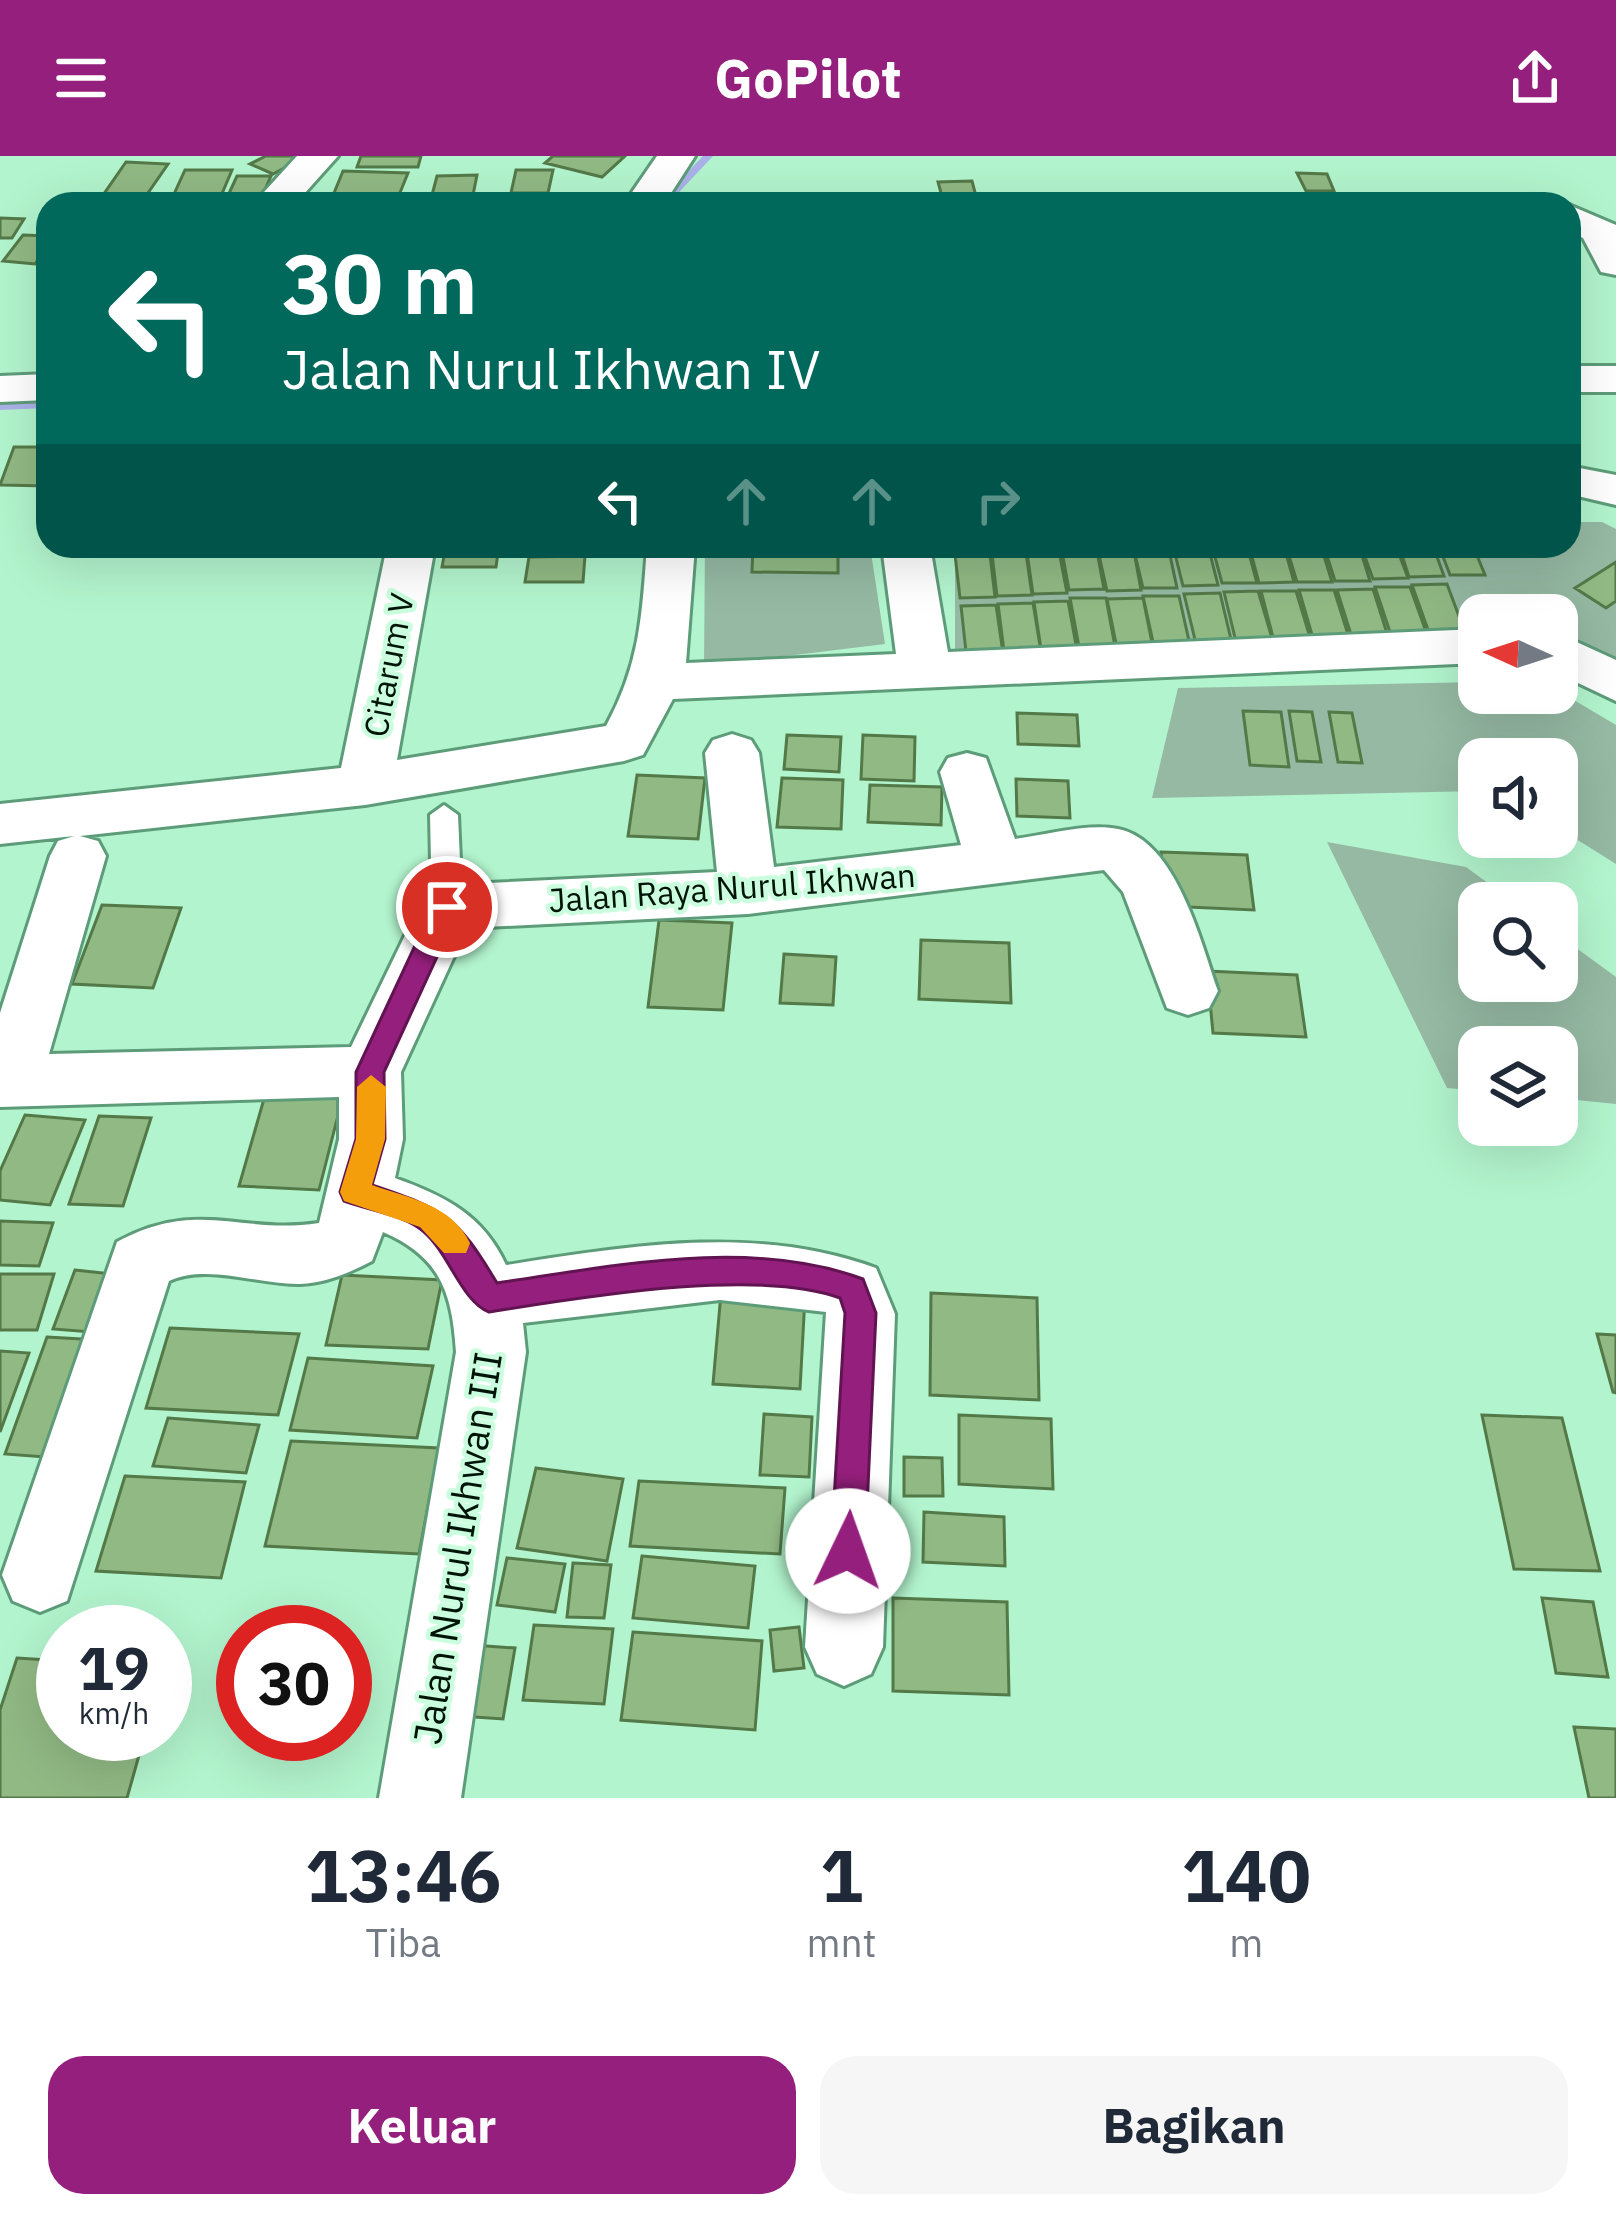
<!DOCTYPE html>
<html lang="id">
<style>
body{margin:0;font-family:"IBM Plex Sans",sans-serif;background:#f6f6f7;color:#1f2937;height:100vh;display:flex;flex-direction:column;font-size:45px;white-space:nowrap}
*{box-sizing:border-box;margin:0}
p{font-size:39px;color:#747a83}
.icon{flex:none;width:66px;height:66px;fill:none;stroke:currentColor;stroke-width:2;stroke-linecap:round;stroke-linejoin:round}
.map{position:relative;height:1642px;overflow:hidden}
.drawer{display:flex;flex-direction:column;background:#fff;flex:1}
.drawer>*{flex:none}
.guide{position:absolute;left:36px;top:36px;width:1545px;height:366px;border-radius:36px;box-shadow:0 12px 48px #0002;background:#00695c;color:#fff;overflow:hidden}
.needle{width:78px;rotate:273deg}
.tools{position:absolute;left:1458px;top:438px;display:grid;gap:24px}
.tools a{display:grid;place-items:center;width:120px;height:120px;border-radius:24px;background:#fff;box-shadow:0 12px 48px #0002;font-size:60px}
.speed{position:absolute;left:36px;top:1449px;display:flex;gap:24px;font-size:60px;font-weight:700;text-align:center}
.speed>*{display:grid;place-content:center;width:156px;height:156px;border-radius:50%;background:#fff;box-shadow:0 12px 48px #0002;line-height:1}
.speed small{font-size:30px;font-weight:400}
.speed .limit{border:18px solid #d22;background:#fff;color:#111}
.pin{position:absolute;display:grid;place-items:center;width:102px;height:102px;color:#fff;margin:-51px;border:6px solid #fff;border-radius:50%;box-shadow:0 3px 12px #0007}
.me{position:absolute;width:132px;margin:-66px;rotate:3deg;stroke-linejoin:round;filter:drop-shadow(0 0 9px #0008)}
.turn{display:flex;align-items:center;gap:42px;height:252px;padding:0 48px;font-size:54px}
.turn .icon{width:156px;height:156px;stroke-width:2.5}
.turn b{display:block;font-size:84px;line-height:102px}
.lanes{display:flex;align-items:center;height:114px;padding:0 48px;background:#0003;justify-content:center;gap:60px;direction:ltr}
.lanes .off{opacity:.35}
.eta{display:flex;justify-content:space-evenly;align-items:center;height:204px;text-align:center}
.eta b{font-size:72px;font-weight:800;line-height:84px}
.primary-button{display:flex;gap:24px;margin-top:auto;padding:24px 48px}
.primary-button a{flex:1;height:138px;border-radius:36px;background:#951f7c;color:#fff;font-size:48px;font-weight:800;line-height:138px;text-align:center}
.primary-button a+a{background:#f6f6f7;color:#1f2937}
header{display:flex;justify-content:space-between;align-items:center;height:156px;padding:0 48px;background:#951f7c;color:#fff;font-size:54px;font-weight:800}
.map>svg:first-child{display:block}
</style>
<header><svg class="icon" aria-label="menu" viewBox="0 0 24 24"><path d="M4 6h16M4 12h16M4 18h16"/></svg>GoPilot<svg class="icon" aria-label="share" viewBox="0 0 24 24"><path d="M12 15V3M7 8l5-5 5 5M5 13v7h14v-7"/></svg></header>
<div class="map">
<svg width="1616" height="1642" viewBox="0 0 1616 1642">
<rect width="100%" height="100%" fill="#b2f4cd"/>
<!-- green -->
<path fill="#95b9a3" d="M1569,366H1602L1616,373V528L1557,501V459H1479V493L955,518V390H1569Z
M705,390H870L885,488L704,510Z
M1479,526V537L1557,534L1616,569V708L1557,671V603H1479V635L1152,642L1178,532Z
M1327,686L1466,711L1515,747H1479V825H1557V778L1616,821V948L1557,942V891H1479V935L1447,932Z"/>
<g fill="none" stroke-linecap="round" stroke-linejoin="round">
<!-- stream -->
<path fill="#a9b1e8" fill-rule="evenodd" d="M703,0H713L668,48H657Z
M48,246V252L0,254V248Z"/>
</g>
<!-- building -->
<path fill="#91b984" stroke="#547948" stroke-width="3" d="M266,0H302L305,1L273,18L250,8Z
M361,0H421L418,11H357Z
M553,0H620L624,1L602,21L545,7Z
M126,6L168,8L141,47L99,45Z
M185,14H232L218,47H170Z
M516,14H553L548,37H511Z
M343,15L408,17L397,44L332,42Z
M1297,17L1327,18L1334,35H1306Z
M477,19L473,39H432L437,20Z
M237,20H271L259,47L225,46Z
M972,25L978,48H944L938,26Z
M0,62L24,63L12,82H0Z
M23,79L48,80V90L35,108L3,105Z
M14,291H48V330L0,329Z
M446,390H499L496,411H442Z
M528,390H584L583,396H527Z
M753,390H838V417L752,416Z
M954,390H989L995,441L960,442Z
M991,390H1025L1032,439L997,440Z
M1026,390H1058L1067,437L1033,438Z
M1061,390H1096L1104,433L1069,434Z
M1097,390H1133L1141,434L1107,435Z
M1133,390H1168L1177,432H1143Z
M1173,390H1208L1218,429L1183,430Z
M1212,390H1247L1257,427H1222Z
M1249,390H1284L1294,426L1259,427Z
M1286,390H1321L1332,426H1297Z
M1324,390H1359L1370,425H1335Z
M1361,390H1396L1408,422L1373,423Z
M1399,390H1433L1444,420L1409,421Z
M1439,390H1473L1485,419H1450Z
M585,400L583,426H525L529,401Z
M1616,406V445L1606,452L1575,432Z
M1447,428L1467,482H1431L1412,429Z
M1375,431H1410L1429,484L1393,485Z
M1373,433L1390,487L1354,488L1337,434Z
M1299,434H1334L1351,488L1315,489Z
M1258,435L1274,489L1237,490L1224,436Z
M1261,435H1296L1312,488L1275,489Z
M1220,437L1233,492H1197L1184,438Z
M1143,440H1179L1191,494L1155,495Z
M1070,442H1106L1116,496H1080Z
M1143,442L1154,497H1118L1107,443Z
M1068,445L1078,500H1042L1034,446Z
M1033,447L1042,502L1005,503L998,448Z
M996,449L1004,504L967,505L961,450Z
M1243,555L1281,556L1289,611L1250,609Z
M1289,555L1312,556L1321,606L1297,605Z
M1329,556L1352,557L1362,607L1338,606Z
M1017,557L1077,559L1079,590L1018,588Z
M787,579L841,581L839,616L784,613Z
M863,579L915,581L914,625L861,623Z
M637,619L705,622L698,683L628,680Z
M782,622L843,624L841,673L777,671Z
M1016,623L1068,625L1070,662L1017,660Z
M870,629L942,631L941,669L868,666Z
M1161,696L1247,699L1254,754L1166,750Z
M102,749L181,752L153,832L72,828Z
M659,764L732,767L723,854L648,851Z
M921,784L1009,787L1011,847L919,843Z
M784,798L836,801L833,849L780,847Z
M1207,815L1297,819L1306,881L1213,877Z
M268,929L345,932L319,1034L239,1030Z
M25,959L85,964L50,1049L0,1044V1015Z
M99,960L151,962L123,1050L69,1048Z
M0,1065L53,1067L39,1110L0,1109Z
M75,1114L112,1118L91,1176L53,1173Z
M0,1118H54L37,1174H0Z
M342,1119L442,1124L428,1193L326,1189Z
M721,1137L805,1141L800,1233L713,1228Z
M931,1137L1037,1142L1039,1244L930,1239Z
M170,1172L299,1178L278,1259L146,1252Z
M1597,1178L1616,1179V1237L1613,1236Z
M47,1181L98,1184L58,1302L5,1298Z
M0,1195L29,1197L0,1276Z
M308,1202L433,1210L417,1282L290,1274Z
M764,1258L812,1261L809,1321L760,1319Z
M959,1259L1051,1263L1053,1333L959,1328Z
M1482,1259L1562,1262L1600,1415L1514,1413Z
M168,1262L259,1269L246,1317L153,1310Z
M291,1285L439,1292L419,1398L265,1390Z
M904,1301L942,1302L943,1340H904Z
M536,1312L623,1323L607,1405L517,1392Z
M125,1320L245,1326L221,1422L96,1415Z
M639,1325L785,1332L780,1398L630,1390Z
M924,1356L1004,1361L1005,1410L923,1406Z
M642,1400L755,1410L748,1472L633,1462Z
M507,1402L565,1408L555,1456L497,1449Z
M573,1407L611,1409L604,1462L567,1461Z
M893,1442L1007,1446L1009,1539L893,1535Z
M1542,1442L1593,1446L1608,1521L1556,1517Z
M534,1469L613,1473L604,1548L523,1544Z
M799,1471L804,1512L774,1515L770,1474Z
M633,1476L762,1485L755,1574L621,1564Z
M459,1488L515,1492L503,1563L446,1559Z
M17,1502L63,1505V1578H145L127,1642H0V1554Z
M1574,1571L1616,1573V1642H1589Z"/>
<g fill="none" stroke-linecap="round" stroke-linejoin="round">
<defs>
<path id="lane" d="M444,649L458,659L462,751L447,762L432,751L430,659Z"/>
<path id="street" d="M297,0H338L295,48H253Z
M657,0H695L664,48H624Z
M1569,49L1616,69V119L1601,116L1583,82L1569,76Z
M1569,210H1616V236H1569Z
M48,218V244L0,246V220Z
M1569,310L1616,319V349L1569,338Z
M387,390H435L397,604L606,570C640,508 642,459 647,390H695L686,507L896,498L882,390H930L948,496L1479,473V507L673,543L643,599L624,605L365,649L80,680L98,685L106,700L49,898L351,891L426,736L447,729L717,716L705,597L713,584L732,578L751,584L759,597L774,711L961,689L940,616L948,602L967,597L986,602L1015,683C1046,679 1088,667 1118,673C1176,684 1201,787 1218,835L1209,852L1188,859L1167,852L1123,736L1104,714L748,758L467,772L401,916L403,983L395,1022C445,1040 483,1059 506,1109C630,1090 755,1068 876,1112L895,1158L883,1491L871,1518L844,1530L817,1518L805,1491L826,1156L720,1144L523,1167L526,1196L461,1642H379L456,1196C452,1137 441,1101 383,1076L372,1105C349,1117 326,1127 300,1128C259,1129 207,1107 169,1125L67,1445L40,1456L13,1445L2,1419L117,1086C198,1042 240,1079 319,1067L339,983V941L0,951V857L50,700L58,685L74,680L0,688V648L341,612Z
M1557,477L1616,504V545L1557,517Z"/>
</defs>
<!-- lane casing -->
<use href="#lane" stroke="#5d9c79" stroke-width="6"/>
<!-- street casing -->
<use href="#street" stroke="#5d9c79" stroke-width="6"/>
<!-- lane -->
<use href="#lane" fill="#fff" fill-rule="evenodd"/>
<!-- street -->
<use href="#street" fill="#fff" fill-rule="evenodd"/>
</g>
<!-- route -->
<path fill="#951f7c" stroke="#611451" stroke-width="3" d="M447,741L460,751L384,916L385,983L372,1029C446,1054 456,1059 497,1127C614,1110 750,1081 863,1123L876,1157L865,1395L860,1407L848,1412L836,1407L831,1395L845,1157L840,1142C756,1111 579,1142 489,1156C462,1146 448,1096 424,1076C406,1059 368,1054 344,1045L340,1036L356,983V916L433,751Z"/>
<!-- slow -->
<path fill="#f59e0b" d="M371,919L386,931L385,983L372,1029C409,1042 452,1049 470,1087L466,1097H444L420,1071L344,1045L340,1036L356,983L357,931Z"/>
<g text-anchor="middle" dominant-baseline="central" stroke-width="9" stroke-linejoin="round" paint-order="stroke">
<!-- street labels -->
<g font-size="33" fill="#001408" stroke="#cafede">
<text transform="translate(388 509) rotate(-79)">Citarum V</text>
<text transform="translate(732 731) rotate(-4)">Jalan Raya Nurul Ikhwan</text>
</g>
<!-- near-street labels -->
<g font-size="39" fill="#001408" stroke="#cafede">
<text transform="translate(457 1392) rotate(-81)">Jalan Nurul Ikhwan III</text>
</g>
</g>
</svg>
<div class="tools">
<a><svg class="needle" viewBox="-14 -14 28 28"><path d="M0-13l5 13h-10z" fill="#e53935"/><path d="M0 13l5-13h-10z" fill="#747a83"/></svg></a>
<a><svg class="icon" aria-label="sound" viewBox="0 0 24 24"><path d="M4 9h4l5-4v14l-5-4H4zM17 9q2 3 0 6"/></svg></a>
<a><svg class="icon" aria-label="search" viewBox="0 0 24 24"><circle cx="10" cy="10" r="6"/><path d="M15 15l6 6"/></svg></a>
<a><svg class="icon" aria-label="layers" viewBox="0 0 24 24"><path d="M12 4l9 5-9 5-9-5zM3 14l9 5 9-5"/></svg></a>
</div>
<div class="speed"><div>19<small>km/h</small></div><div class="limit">30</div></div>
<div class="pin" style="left:447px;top:751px;background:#d93025"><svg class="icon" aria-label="arrive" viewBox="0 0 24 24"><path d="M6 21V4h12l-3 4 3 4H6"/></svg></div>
<svg class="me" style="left:848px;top:1395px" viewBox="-20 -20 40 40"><circle r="19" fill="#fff"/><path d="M0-13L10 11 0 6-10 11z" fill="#951f7c"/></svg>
<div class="guide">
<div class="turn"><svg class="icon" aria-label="left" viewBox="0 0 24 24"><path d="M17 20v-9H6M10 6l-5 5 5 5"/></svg><div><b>30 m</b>Jalan Nurul Ikhwan IV</div></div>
<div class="lanes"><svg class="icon" aria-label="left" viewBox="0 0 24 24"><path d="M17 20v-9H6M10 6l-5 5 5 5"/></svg><svg class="icon off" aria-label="ahead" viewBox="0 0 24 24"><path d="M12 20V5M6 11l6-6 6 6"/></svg><svg class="icon off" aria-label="ahead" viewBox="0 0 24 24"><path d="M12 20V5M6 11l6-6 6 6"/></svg><svg class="icon off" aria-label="right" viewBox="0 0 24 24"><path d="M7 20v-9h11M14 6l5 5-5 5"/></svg></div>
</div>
</div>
<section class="drawer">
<div class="eta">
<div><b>13:46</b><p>Tiba</p></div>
<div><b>1</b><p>mnt</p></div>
<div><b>140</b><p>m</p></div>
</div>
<div class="primary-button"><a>Keluar</a><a>Bagikan</a></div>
</section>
